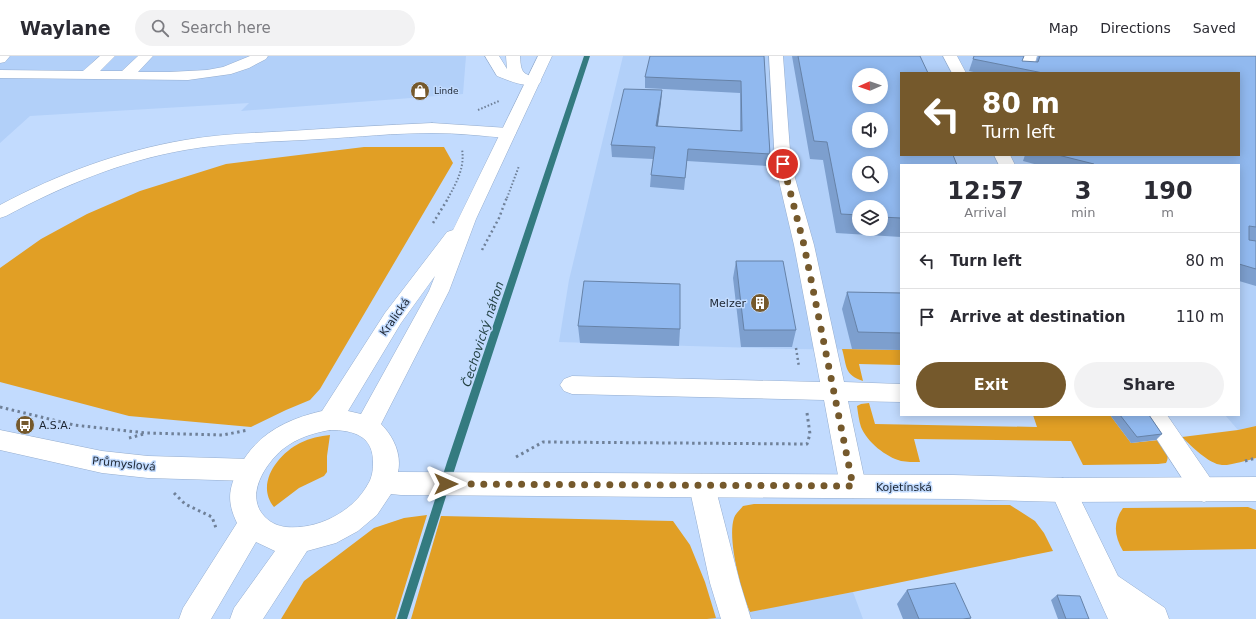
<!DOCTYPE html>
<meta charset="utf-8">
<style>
body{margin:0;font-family:"DejaVu Sans",sans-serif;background:#f2f2f3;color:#2b2b33;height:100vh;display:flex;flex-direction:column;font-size:15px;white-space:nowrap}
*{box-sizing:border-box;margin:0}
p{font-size:13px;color:#7c7c81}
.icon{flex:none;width:22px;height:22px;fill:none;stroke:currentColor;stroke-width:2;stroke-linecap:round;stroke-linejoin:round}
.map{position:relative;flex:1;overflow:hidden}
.side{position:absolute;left:900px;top:108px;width:340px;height:252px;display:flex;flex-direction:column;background:#fff;border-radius:0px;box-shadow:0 2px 10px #0003}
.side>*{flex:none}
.hud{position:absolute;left:900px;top:16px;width:340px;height:84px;border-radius:0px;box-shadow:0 2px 10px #0003;background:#75592c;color:#fff;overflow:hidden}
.needle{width:26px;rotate:268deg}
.tools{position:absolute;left:852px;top:12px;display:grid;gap:8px}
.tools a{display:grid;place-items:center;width:36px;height:36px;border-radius:50%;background:#fff;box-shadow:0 2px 10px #0003;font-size:20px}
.pin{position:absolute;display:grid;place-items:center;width:34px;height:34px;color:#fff;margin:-17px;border:2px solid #fff;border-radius:50%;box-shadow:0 1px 4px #0007}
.me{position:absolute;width:44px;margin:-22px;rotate:90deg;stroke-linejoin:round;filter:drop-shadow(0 0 3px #0008)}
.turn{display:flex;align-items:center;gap:14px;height:84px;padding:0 16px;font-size:18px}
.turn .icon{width:52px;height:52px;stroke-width:2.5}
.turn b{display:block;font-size:28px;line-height:34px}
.eta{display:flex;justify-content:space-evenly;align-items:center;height:68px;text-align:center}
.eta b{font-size:24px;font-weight:700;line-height:28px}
.cta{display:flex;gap:8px;margin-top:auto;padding:8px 16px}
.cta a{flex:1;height:46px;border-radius:24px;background:#75592c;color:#fff;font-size:16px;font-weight:700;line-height:46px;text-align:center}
.cta a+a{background:#f2f2f3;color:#2b2b33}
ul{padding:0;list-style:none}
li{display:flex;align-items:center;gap:12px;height:56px;padding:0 16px;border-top:1px solid #e1e1e2}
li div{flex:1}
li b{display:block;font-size:15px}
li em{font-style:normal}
header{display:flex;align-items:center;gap:24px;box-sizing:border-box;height:56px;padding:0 20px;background:#fff;border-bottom:1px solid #e1e1e2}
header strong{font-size:19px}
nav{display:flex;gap:22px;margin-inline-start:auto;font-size:14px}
.search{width:280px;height:36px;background:#f2f2f3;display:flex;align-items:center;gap:10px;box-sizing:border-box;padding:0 14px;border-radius:22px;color:#7c7c81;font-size:15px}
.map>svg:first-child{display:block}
</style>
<header>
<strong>Waylane</strong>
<div class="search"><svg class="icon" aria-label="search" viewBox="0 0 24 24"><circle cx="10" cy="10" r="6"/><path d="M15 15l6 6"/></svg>Search here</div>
<nav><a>Map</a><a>Directions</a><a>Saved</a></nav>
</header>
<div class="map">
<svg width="1256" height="563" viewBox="0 0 1256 563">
<rect width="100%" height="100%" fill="#c2dbfe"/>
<!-- built -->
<path fill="#b2d0f9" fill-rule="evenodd" d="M0,0H466L463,38L241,55L249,47L30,60L0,87Z
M623,0H1256V370L1238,374L1225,359H1239V109H901V294L790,293L559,286L569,224ZM901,17H1239V99H901ZM859,19H881V41H859ZM859,63H881V85H859ZM859,107H881V129H859ZM859,151H881V173H859Z
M853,536L863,563H707L724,560Z"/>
<!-- green -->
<path fill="#e19f25" d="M364,91H444L453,107L320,333L310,344L286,354L251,371L129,360L0,326V212L41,183L87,158L140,135L226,108Z
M842,293L901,294V309L859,308L863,325C844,319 847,310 842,293Z
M869,347L875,368L1037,371L1033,359H1110L1131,387L1159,384C1163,391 1171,399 1166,407L1158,408L1083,409L1071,385L914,383L920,406C913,406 907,406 901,405C886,401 867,386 861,371C859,365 858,357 857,350L861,348Z
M1256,370V402C1249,404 1228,410 1222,409C1209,408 1191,390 1182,381L1238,374Z
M330,379L327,400V416L324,420L299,432L274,451C255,428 278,398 300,387C310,382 320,380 330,379Z
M754,448L1010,449L1035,465L1044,477L1053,495L853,536L750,556C741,535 727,483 734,462C735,458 740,454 743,450Z
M1248,451L1256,454V493L1123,495C1114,480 1113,466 1123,452Z
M427,459L395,563H281L304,525L374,472L404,462Z
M441,460L673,465L690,489L705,526L716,562L707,563H411Z"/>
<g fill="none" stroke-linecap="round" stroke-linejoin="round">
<!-- stream -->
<path fill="#347b80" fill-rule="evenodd" d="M584,0H590L457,406L407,563H397L447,406Z"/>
<defs>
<path id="minor" d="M0,0H10L5,6L0,7Z
M100,0H115L100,15H122L138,0H153L138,16H169L207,14L223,11L250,0H268L266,3L249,12L231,18L188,24L0,22V14L83,15Z
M485,0H499L507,13L506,0H520C521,18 523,18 539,22L541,25L539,28C525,32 510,25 497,20Z
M769,0H783L791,108L814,189L844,326L901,328V346L848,345L866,430L862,438L853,442L844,438L840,430L824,344L572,338L564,335L560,329L564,323L572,320L820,326L794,189L775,108Z
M943,0H957L966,17H952Z
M1023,0H1037L1032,17H1018Z
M994,99H1010L1015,109H999Z
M1141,359H1167L1213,426L1217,434L1213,442L1204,446L1195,442Z
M0,374L102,395L148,400L250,403L259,406L263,414L259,422L250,425L148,422L102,417L0,394Z
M702,418L711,422L715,430L740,527L751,563H721L710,527L689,430L693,422Z
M1063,422L1072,426L1118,520L1165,552L1169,563H1108L1050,434L1054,426Z"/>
<path id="major" d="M538,0H552L476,163L449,235L381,368C393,380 402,398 398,416L953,419L1063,422L1256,421V445L1063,446L953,443L401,439L391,438L377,459L358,475L336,487L307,495L263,563H230L234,552L275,495L256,486L211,563H179L183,552L237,467C227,446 228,433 239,412C256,378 287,363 322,355L385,257L447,176L453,174ZM435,220L429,235L361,358L348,355L401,267ZM330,374C354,374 374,380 373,408C373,414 372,422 368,428C353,456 317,474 286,471C278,470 271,467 265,461C244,440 265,408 283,393C297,382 313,377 330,374Z"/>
<path id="highway" d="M432,67L508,72L514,74L516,77L514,80L508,82C483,80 458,77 432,77C395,77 358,81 320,83C275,86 229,86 185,94C122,105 62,130 6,160L0,162V149C58,118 120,95 185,84C220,78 255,77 290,75C337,72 385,69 432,67Z"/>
</defs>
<!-- minor casing -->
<use href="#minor" stroke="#95adce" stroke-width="1"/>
<!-- major casing -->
<use href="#major" stroke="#95adce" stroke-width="1"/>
<!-- highway casing -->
<use href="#highway" stroke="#95adce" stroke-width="1"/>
<!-- path-far2 -->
<path stroke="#6f8098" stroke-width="2" stroke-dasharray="1.5 2" stroke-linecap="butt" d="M478,54L499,45
M448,142C457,126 465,111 462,93
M507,142L519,110"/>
<!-- path-far1 -->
<path stroke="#6f8098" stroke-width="2.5" stroke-dasharray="2 3" stroke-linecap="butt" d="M433,167L449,141
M482,194L499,162L507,141
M796,292L799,311"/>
<!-- path -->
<path stroke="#6f8098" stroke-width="3" stroke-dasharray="2.5 3.5" stroke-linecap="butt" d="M0,351L74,369L146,377L223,379L248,374
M129,382L144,378
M516,401L543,386L807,388L810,378L807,357
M1245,405L1256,402
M174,437L185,448L212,461L216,472"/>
<!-- minor -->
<use href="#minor" fill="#fff" fill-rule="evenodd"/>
<!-- major -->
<use href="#major" fill="#fff" fill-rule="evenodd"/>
<!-- highway -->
<use href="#highway" fill="#fff" fill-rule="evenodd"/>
</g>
<!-- wall -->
<path fill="#7d9fce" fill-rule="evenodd" d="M764,0L770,98L768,110L687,105L684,134L650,131L651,119L653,103L612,101L611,89L662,34L661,46L658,70L740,75V37L645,32V21Z
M792,0H920L901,109V181L836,177L823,104L810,103ZM859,151H881V173H859Z
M974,0L1022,5L1036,6L1038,0H1256V230L1239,225V109H1038L1023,105L1025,99H1239V17H978L969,15Z
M736,205L796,274L792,291H741L733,222Z
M847,236L901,237V294L852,293L842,253Z
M578,270L680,273L679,290L580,287Z
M1110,359H1149L1162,378L1156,384L1131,387Z
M907,534L971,562L970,563H903L897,548Z
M1057,539L1089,563H1058L1051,544Z"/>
<!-- shaded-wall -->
<path fill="#6682a7" d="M662,34L661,46L656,82V70Z"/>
<!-- building -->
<path fill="#91b9ef" stroke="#6682a7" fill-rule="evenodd" d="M650,0H764L770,98L688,93L685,122L651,119L655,91L611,89L624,33L662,34L656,70L742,75L741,25L645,21Z
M798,0H920L928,17H901V99H953L957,109H901V162L881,161V151H859V159L841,158L827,86L814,85ZM859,19H881V41H859ZM859,63H881V85H859ZM859,107H881V129H859Z
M974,0H1024L1022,5L1038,6L1040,0H1256V171L1249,170V184L1256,185V213L1239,208V109H1093L1094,108L1058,99H1239V17H1043L973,3Z
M736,205H783L796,274H744Z
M584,225L680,228V273L578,270Z
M847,236L901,237V277L858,276Z
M1120,359H1149L1162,378L1137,381Z
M955,527L971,562L963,563H919L907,534Z
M1057,539L1080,540L1089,563H1066Z"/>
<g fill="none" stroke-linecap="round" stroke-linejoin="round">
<!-- route -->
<path stroke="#75592c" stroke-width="7" stroke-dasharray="0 12.6" d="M446,428L853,430L804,189L783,108"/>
</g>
<!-- icons -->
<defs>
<symbol id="shop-disc" viewBox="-11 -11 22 22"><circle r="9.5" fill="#75592c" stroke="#c2dbfe"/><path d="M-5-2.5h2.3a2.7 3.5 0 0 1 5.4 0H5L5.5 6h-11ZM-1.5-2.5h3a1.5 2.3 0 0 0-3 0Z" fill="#fff"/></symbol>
<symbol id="building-disc" viewBox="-11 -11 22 22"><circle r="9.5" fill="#75592c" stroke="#c2dbfe"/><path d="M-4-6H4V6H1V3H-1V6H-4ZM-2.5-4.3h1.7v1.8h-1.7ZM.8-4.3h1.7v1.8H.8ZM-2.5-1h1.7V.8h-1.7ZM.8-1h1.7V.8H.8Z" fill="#fff"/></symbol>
<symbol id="bus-disc" viewBox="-11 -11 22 22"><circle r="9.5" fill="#75592c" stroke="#c2dbfe"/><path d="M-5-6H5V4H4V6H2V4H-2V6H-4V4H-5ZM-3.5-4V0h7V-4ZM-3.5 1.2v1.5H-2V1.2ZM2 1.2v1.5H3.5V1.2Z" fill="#fff"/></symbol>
</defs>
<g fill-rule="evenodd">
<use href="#shop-disc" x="409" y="24" width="22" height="22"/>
<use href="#building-disc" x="749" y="236" width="22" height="22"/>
<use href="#bus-disc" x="14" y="358" width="22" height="22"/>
</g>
<g text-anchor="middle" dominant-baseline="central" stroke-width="3" stroke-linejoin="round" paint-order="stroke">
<!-- far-poi labels -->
<g font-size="9" fill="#1c2532" stroke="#c2dbfe" text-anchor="start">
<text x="434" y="35">Linde</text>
</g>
<!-- poi labels -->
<g font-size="11" fill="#1c2532" stroke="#c2dbfe" text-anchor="end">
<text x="746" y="247">Melzer</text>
<text x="39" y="369" text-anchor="start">A.S.A.</text>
</g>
<!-- street labels -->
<g font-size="11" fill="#1c2532" stroke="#c2dbfe">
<text transform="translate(395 261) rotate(-55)">Kralická</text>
<text transform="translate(124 408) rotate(6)">Průmyslová</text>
<text x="904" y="431">Kojetínská</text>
</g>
<!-- water labels -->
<g font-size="12" font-style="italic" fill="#1e3c3d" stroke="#c2dbfe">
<text transform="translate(483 278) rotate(-72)">Čechovický náhon</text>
</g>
</g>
</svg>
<div class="tools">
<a><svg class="needle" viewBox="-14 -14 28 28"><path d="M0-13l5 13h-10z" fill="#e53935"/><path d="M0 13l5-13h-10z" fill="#7c7c81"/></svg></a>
<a><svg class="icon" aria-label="sound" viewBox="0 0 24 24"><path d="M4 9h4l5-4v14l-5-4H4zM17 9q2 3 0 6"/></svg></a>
<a><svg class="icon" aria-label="search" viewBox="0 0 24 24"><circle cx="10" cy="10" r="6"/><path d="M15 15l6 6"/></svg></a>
<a><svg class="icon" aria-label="layers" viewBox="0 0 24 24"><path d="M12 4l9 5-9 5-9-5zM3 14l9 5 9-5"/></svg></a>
</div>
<div class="pin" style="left:783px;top:108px;background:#d93025"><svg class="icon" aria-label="arrive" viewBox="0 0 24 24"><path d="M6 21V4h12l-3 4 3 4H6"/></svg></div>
<svg class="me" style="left:446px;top:428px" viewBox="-20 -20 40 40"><path d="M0-17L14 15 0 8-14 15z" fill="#75592c" stroke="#fff" stroke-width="4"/></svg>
<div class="hud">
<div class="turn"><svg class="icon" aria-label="left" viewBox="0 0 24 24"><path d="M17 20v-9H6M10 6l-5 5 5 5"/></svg><div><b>80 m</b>Turn left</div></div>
</div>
<section class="side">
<div class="eta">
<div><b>12:57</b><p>Arrival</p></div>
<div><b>3</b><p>min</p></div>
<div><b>190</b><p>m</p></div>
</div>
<ul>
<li><svg class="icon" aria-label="left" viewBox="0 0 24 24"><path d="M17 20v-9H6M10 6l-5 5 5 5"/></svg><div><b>Turn left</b></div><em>80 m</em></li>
<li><svg class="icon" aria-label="arrive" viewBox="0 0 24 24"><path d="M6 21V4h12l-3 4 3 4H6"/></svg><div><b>Arrive at destination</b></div><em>110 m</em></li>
</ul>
<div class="cta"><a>Exit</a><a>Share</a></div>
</section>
</div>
